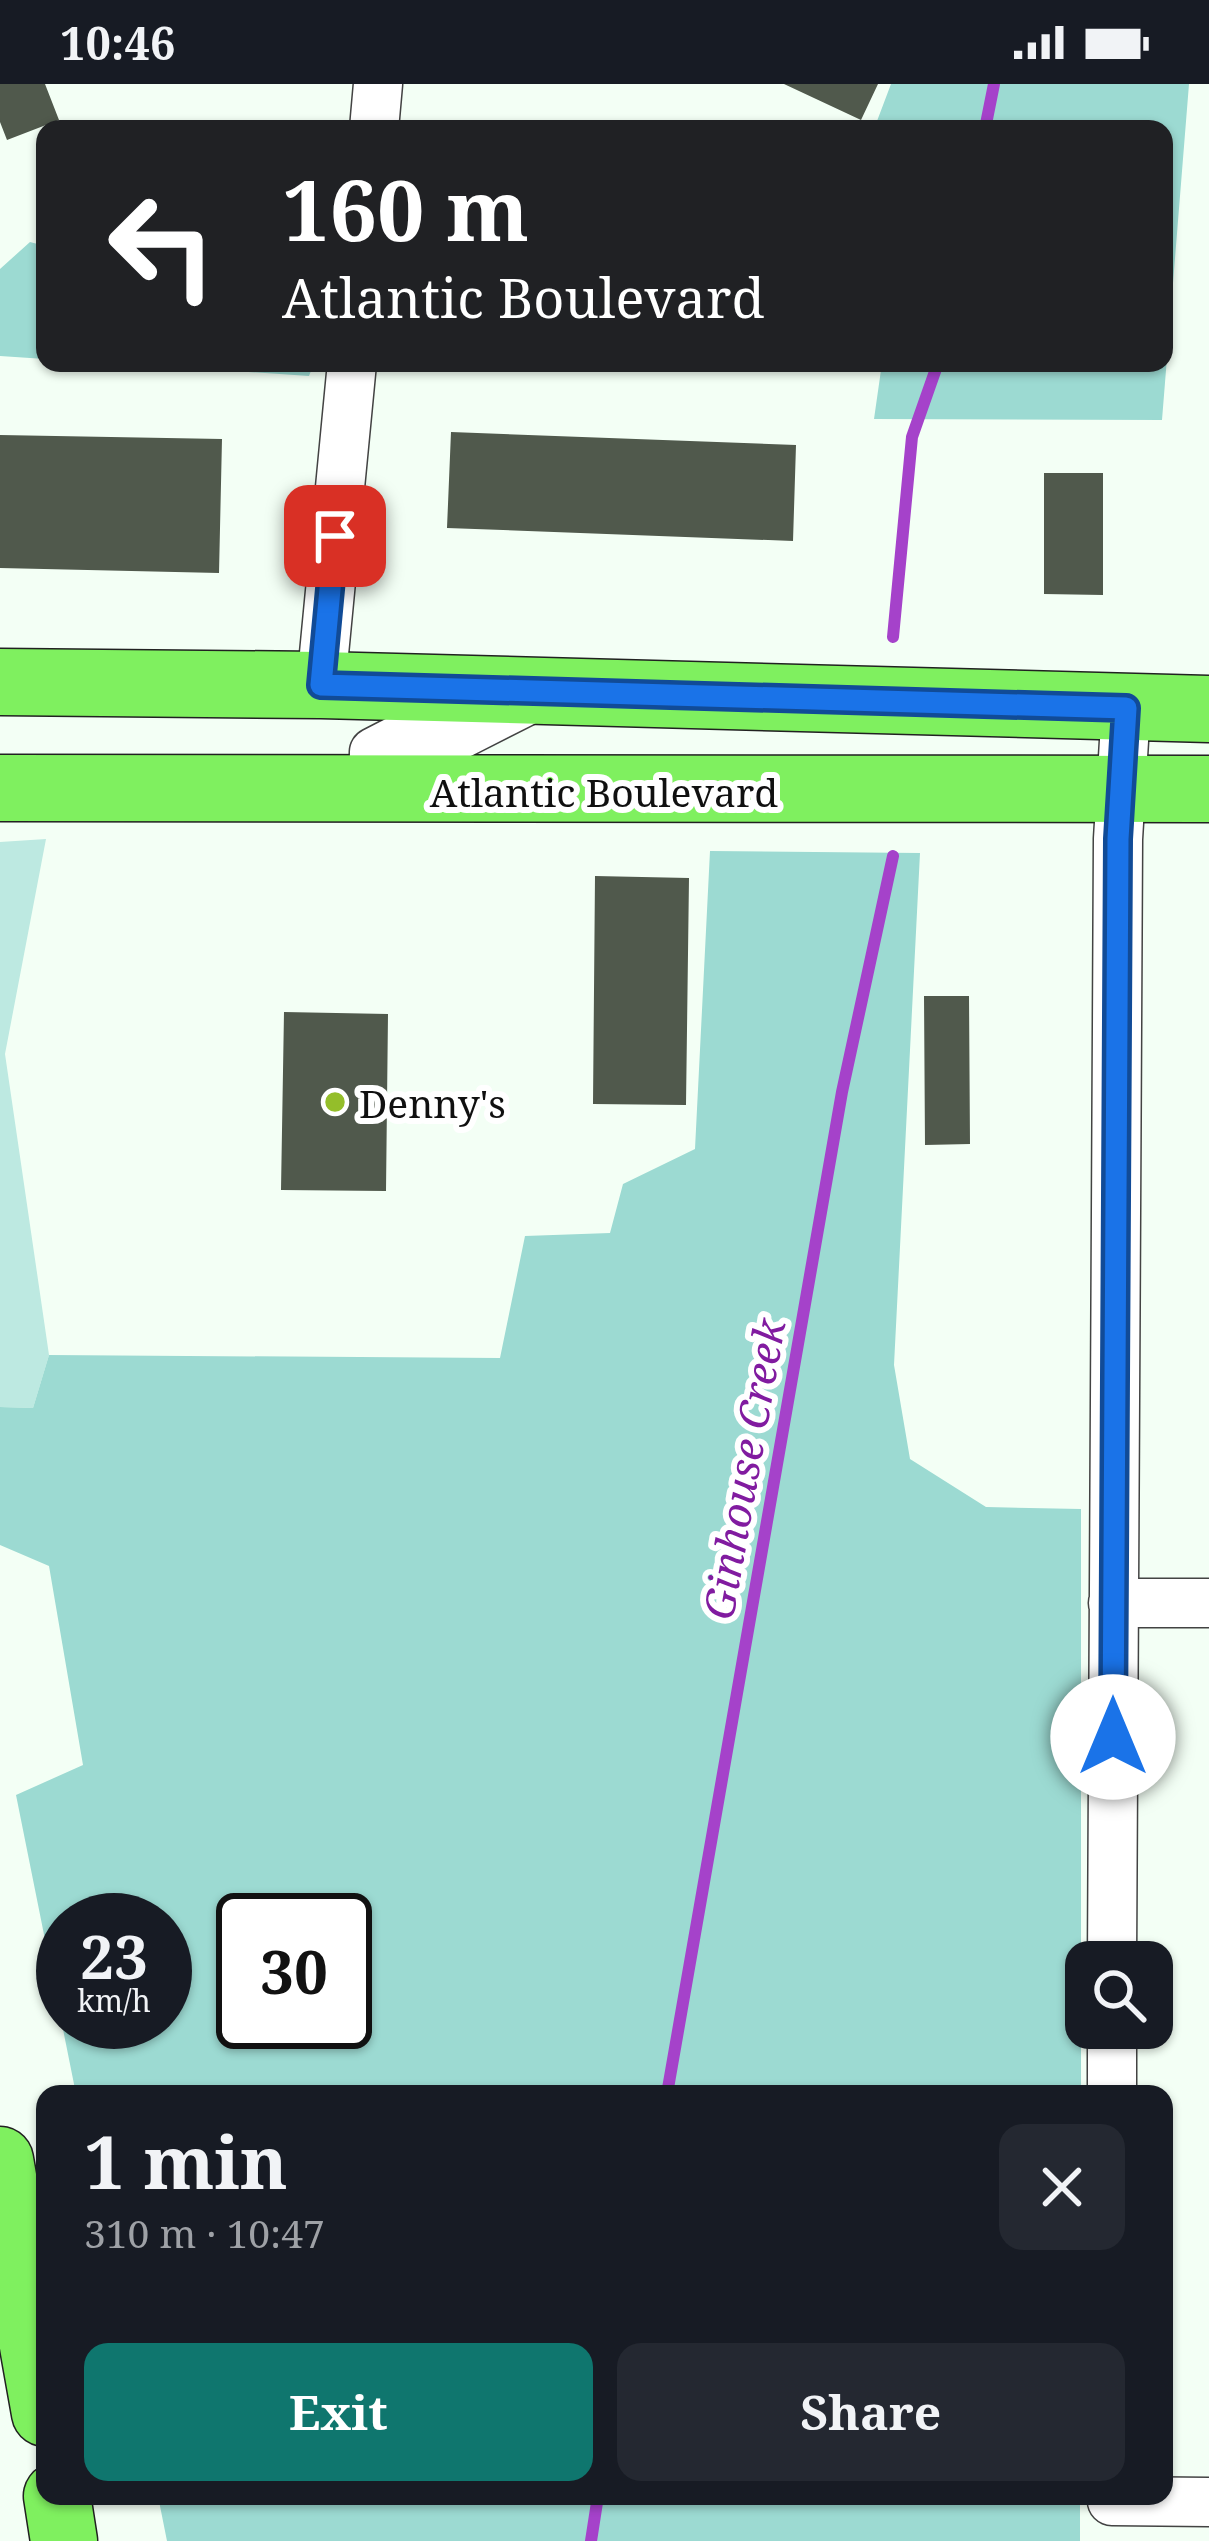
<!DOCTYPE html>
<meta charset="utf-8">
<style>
body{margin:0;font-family:"Noto Serif",serif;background:#242831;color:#f1f3f6;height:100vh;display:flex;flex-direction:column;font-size:45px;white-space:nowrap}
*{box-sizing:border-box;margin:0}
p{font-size:39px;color:#9ea1a6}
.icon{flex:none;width:66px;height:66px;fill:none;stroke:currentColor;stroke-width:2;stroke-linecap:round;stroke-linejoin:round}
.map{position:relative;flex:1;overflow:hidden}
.details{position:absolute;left:36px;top:2001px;width:1137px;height:420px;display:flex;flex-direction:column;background:#171b24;border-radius:24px;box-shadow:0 3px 9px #0004}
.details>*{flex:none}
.top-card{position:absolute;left:36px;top:36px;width:1137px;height:252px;border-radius:24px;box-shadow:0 3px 9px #0004;background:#202124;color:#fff;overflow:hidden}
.tools{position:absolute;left:1065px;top:1857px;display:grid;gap:24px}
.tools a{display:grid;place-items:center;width:108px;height:108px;border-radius:24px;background:#171b24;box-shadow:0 3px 9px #0004;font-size:60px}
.speed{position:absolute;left:36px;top:1809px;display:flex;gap:24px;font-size:60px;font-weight:700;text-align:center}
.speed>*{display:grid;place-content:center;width:156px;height:156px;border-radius:50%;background:#171b24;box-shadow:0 3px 9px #0004;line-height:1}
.speed small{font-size:30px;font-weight:400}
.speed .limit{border:6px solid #111;border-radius:18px;background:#fff;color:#111}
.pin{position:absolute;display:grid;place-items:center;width:102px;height:102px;color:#fff;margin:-51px;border-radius:24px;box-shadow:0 6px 18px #0006}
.me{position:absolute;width:132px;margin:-66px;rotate:0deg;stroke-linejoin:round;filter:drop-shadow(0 0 9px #0008)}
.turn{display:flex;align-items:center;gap:42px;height:252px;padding:0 48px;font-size:54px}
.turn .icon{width:156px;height:156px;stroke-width:2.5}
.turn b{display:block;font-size:84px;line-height:102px}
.round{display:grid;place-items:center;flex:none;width:126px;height:126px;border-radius:24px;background:#242831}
.headline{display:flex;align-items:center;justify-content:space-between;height:204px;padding:0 48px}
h1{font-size:72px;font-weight:700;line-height:90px}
.button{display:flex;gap:24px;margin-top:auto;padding:24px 48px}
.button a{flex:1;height:138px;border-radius:24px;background:#0f766e;color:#fff;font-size:48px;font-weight:700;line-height:138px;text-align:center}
.button a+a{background:#242831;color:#f1f3f6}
.status{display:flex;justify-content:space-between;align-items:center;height:84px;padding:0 60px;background:#171b24;direction:ltr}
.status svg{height:33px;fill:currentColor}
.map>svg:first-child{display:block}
</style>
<div class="status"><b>10:46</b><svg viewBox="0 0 49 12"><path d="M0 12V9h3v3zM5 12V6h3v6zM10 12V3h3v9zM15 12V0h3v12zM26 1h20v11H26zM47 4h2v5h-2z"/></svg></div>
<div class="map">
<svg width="1209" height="2457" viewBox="0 0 1209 2457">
<rect width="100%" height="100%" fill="#f3fff5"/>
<!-- green -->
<path fill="#bde9e1" d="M46,755L5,970L49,1271L33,1324L0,1323V758Z"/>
<!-- forest -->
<path fill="#9cdad2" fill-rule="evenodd" d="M891,0H1189L1162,336L874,335L882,279H1164V45H874Z
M30,158L45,162V275L0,272V185Z
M112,279H314L309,292Z
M710,767L920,769L894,1281L910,1375L986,1423L1081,1425V2010H76L16,1711L83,1681L49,1482L0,1461V1323L33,1324L49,1271L500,1274L525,1152L610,1149L623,1100L695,1065ZM165,1836V1938H63V1836ZM243,1836H345V1938H243Z
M158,2412H1080V2457H167Z"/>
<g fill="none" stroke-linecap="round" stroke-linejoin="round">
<!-- stream -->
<path stroke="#a542ca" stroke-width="12" d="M985,45L994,0
M893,553L912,353L938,279
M667,2010L842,1008L893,772
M591,2457L598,2412"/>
</g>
<!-- building -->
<path fill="#50594c" d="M0,0H45L59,36L7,56L0,38Z
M784,0H878L861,36Z
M451,348L796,361L793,457L447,444Z
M0,351L222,355L219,489L0,484Z
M1044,389H1103V511L1044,510Z
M595,792L689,794L686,1021L593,1020Z
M924,912H969L970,1060L925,1061Z
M284,928L388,930L386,1107L281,1106Z"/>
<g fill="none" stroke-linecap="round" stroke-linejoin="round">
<defs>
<path id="minor" d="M374,45L378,0
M321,601L352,279
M373,706L374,668L407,651L461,650L540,610
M1113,1519H1209
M1112,1878L1118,755L1126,624
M1112,2010V1944
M1112,2417L1209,2418"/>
<path id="highway" d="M0,598L321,601L1209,625
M0,704L1209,705
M0,2076L45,2329
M57,2412L64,2457"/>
</defs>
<!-- minor casing -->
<use href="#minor" stroke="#434343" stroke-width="51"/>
<!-- highway casing -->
<use href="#highway" stroke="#212121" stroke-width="69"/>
<!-- minor -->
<use href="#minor" stroke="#fff" stroke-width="48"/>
<!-- highway -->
<use href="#highway" stroke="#7ff05f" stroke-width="66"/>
</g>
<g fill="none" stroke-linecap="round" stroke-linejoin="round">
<defs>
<path id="route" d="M335,452L321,601L1126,624L1118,755L1113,1653"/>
</defs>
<!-- route casing -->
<use href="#route" stroke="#114b97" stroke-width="30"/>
<!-- route -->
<use href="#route" stroke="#1a73e8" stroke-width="21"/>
</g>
<!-- markers -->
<circle fill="#94be2a" stroke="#fff" stroke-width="4.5" cx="335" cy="1018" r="12"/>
<g text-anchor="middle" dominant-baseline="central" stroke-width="12" stroke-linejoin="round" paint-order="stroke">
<!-- street labels -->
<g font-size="39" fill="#101010" stroke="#fff">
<text x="604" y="707">Atlantic Boulevard</text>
</g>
<!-- poi labels -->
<g font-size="39" fill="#101010" stroke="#fff" text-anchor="start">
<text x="359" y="1018">Denny's</text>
</g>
<!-- water labels -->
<g font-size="42" font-style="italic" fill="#811ba0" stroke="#fff">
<text transform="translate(743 1385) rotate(-80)">Ginhouse Creek</text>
</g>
</g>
</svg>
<div class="tools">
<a><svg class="icon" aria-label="search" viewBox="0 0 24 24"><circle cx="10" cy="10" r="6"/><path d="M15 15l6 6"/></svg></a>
</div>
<div class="speed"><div>23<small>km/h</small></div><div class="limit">30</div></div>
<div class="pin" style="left:335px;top:452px;background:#d93025"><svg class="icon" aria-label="arrive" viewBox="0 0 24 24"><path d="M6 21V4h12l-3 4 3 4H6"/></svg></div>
<svg class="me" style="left:1113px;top:1653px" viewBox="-20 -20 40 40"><circle r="19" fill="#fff"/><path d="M0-13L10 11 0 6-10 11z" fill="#1a73e8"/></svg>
<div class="top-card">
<div class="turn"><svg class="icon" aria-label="left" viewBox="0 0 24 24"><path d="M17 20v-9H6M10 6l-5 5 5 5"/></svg><div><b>160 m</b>Atlantic Boulevard</div></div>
</div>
<section class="details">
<div class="headline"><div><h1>1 min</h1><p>310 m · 10:47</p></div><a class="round"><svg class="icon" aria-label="close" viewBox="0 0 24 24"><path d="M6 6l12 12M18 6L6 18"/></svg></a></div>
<div class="button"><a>Exit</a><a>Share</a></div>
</section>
</div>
